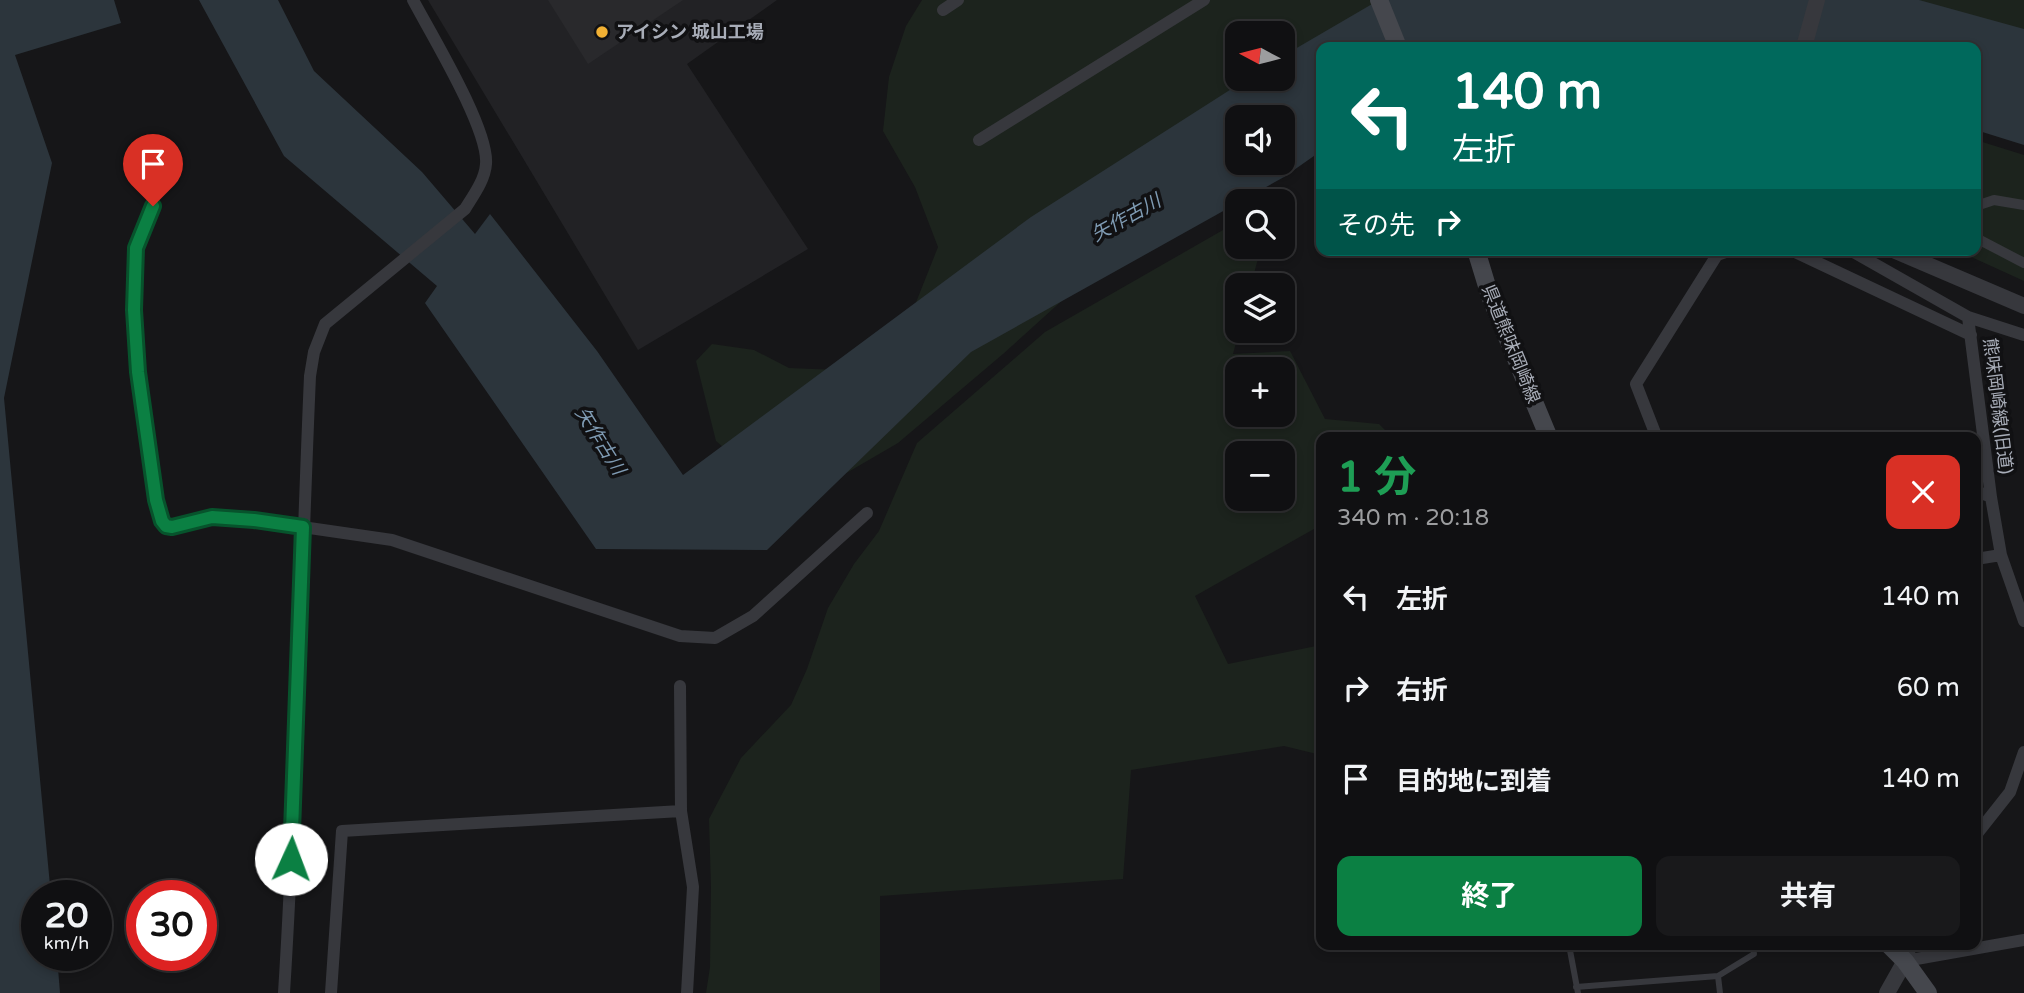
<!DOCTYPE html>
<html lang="ja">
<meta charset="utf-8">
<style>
body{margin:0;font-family:"Varela Round","Noto Sans JP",sans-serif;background:#19191b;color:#f1f3f6;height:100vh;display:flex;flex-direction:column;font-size:26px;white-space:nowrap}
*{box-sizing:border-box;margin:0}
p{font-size:23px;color:#9c9d9f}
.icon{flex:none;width:38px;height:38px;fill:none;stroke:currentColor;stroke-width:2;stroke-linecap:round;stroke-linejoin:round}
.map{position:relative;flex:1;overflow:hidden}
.sheet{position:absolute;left:1316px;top:432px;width:665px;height:518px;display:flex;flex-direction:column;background:#101012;border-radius:14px;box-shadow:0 4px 10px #0003,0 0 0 2px #303032}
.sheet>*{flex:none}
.top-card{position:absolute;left:1316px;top:42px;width:665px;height:214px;border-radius:14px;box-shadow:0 4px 10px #0003,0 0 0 2px #303032;background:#00695c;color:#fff;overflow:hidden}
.needle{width:46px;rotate:277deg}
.controls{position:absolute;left:1225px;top:21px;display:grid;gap:14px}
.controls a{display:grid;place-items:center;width:70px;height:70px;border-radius:14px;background:#101012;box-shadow:0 4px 10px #0003,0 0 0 2px #303032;font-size:35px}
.speed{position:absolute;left:21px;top:880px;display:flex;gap:14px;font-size:35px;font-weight:700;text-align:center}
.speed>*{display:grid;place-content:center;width:91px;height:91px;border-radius:50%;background:#101012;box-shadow:0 4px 10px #0003,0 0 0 2px #303032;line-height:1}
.speed small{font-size:18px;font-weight:400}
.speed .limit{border:10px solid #d22;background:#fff;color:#111}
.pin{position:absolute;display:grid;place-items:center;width:60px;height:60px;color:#fff;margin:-72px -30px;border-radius:50% 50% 50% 0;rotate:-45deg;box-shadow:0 0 7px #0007}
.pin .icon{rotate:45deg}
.me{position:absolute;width:77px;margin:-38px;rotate:2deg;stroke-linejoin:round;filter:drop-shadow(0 0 5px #0008)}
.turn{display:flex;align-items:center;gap:24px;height:147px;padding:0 21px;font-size:32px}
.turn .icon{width:91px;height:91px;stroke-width:2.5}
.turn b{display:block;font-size:49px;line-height:60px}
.then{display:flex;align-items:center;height:66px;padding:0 21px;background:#0003;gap:14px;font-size:26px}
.round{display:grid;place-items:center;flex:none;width:74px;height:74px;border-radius:14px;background:#19191b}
.headline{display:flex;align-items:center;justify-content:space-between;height:119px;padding:0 21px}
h1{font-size:42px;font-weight:700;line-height:52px;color:#1e9e55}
.button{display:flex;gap:14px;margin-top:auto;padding:14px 21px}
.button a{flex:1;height:80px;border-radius:14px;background:#0b8043;color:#fff;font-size:28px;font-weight:700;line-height:80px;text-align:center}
.button a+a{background:#19191b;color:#f1f3f6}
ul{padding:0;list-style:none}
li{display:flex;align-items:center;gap:21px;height:91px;padding:0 21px}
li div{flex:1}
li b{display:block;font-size:26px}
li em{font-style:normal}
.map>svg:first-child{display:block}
</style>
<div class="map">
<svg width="2024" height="993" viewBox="0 0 2024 993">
<rect width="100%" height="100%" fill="#161618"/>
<!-- built -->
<path fill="#222225" d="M428,0H777L687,64L808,249L638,350Z"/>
<!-- green -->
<path fill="#1c231d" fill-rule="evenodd" d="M922,0H1409L1321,47L1283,117H1237V163L1128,241L1003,354L898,443L843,475L754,474L716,441L696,361L712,344L754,350L789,368L862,371L909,320L938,247L915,187L883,131L889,77L906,26ZM1237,33H1283V79H1237Z
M1862,0H2024V79L1976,47H1846Z
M1976,140L2024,155V281L1956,250H1976Z
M1237,222V247H1261L1251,285H1237L1239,331L1233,354L1290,351L1325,419L1379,424L1392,437L1321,438V525L1195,596L1228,664L1321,645V755L1284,746L1131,770L1123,879L880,896V993H706L710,967L711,887L709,819L741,758L791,705L807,669L828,608L854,564L879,531L917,443L1045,332ZM1283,369V415H1237V369ZM1237,453H1283V499H1237Z"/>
<!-- water -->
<path fill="#2c353c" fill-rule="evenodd" d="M0,0H114L121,23L15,55L52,163L4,398L51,896H37V956H57L60,993H0Z
M199,0H278L314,71L422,172L475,234L490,214L597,351L683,475L1031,217L1247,79H1283V56L1379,0H1919L2024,29V145L1976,130V47H1321V151L1284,177L971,352L767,550L596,549L425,303L437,286L284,156ZM1237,117H1283V163H1237Z"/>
<!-- building -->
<path fill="#29292c" d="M548,0H683L588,64Z"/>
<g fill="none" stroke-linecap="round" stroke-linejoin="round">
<!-- service -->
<path stroke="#37383d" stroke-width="6" d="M1569,945L1578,993
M1570,948L1600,945
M1718,976L1754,954L1753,945
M1576,987L1718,976L1720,993"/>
<!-- pedestrian -->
<path stroke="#37383d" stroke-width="10" d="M1976,206L1994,200L2024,205
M1976,238L2024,263"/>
<!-- minor -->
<path stroke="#37383d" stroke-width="12" d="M943,10L958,0
M979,140L1204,0
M153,206L137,248L134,310L138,371L156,500L162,521L166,526L172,527L212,517L254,520L392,540L680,636L715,638L753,616L867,513
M1791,250L1971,335
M1850,250L1968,317L2024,335
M1968,317L1991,497L2001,555L2024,621
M1657,438L1636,384L1717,255L1731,250
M1976,491L1991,497
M1976,559L2001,555
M680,686L681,811L693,887L687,993
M1976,835L2010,792L2024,752
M1905,961L2024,940
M1905,961L1912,945
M284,993C297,788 301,582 310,376L314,352L325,324L465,209C473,196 485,180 486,164C489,129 431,34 413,0
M331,993L342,831L681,811"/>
<!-- tertiary -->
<path stroke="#37383d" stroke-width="16" d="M1804,47L1817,0
M1893,250L2024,306
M1887,993L1905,961"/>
<!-- secondary -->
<path stroke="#45474d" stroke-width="18" d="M1379,0L1398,47
M1476,250L1490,296L1549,438
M1889,945L1905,961L1928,993"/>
</g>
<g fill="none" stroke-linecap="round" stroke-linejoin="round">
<defs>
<path id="route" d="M153,206L136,248L134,310L138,372L156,500L162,521L166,526L172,527L212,517L254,520L303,527L291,859"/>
</defs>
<!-- route casing -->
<use href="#route" stroke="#07532c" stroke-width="18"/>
<!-- route -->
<use href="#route" stroke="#0b8043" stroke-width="12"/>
</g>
<!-- markers -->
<circle fill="#f2b134" stroke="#111113" stroke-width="2.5" cx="602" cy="32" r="7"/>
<g text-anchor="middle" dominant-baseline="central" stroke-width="7" stroke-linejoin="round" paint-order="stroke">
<!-- poi labels -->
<g font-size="18" font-weight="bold" fill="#a8adb8" stroke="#111113" text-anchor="start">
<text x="616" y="32">アイシン 城山工場</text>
</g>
<!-- street labels -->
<g font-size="18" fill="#a8adb8" stroke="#111113">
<text transform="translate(1511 344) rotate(68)">県道熊味岡崎線</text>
<text transform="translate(1998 406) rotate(83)">熊味岡崎線(旧道)</text>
</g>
<!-- water labels -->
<g font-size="19" font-style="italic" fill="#7f9bb3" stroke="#111113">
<text transform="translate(1126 218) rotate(-29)">矢作古川</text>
<text transform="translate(600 441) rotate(58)">矢作古川</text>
</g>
</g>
</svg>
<div class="controls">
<a><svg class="needle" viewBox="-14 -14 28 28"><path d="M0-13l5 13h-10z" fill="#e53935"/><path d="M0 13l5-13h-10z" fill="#9c9d9f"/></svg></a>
<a><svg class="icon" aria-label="sound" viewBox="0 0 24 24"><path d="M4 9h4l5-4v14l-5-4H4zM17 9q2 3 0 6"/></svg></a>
<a><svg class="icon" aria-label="search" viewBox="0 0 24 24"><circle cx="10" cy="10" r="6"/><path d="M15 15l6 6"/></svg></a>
<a><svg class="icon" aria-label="layers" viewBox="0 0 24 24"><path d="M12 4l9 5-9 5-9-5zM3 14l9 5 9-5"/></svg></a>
<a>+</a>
<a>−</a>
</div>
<div class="speed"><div>20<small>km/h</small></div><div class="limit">30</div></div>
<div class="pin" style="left:153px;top:206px;background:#d93025"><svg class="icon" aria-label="arrive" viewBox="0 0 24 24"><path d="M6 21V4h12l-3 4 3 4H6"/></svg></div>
<svg class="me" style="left:291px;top:859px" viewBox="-20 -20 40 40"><circle r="19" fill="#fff"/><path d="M0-13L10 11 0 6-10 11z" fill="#0b8043"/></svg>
<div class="top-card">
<div class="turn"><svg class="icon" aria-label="left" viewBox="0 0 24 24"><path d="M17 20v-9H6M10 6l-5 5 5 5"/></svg><div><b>140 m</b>左折</div></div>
<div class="then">その先<svg class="icon" aria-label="right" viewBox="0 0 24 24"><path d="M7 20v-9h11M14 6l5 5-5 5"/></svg></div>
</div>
<section class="sheet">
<div class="headline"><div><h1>1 分</h1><p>340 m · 20:18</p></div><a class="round" style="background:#d93025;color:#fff"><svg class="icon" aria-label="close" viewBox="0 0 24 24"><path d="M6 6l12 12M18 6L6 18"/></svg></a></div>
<ul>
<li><svg class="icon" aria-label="left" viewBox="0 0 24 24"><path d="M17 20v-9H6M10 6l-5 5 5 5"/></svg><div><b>左折</b></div><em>140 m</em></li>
<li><svg class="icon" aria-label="right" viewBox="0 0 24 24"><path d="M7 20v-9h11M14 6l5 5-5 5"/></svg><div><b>右折</b></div><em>60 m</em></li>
<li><svg class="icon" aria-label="arrive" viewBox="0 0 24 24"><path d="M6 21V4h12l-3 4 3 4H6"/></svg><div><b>目的地に到着</b></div><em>140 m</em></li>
</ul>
<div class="button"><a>終了</a><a>共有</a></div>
</section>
</div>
